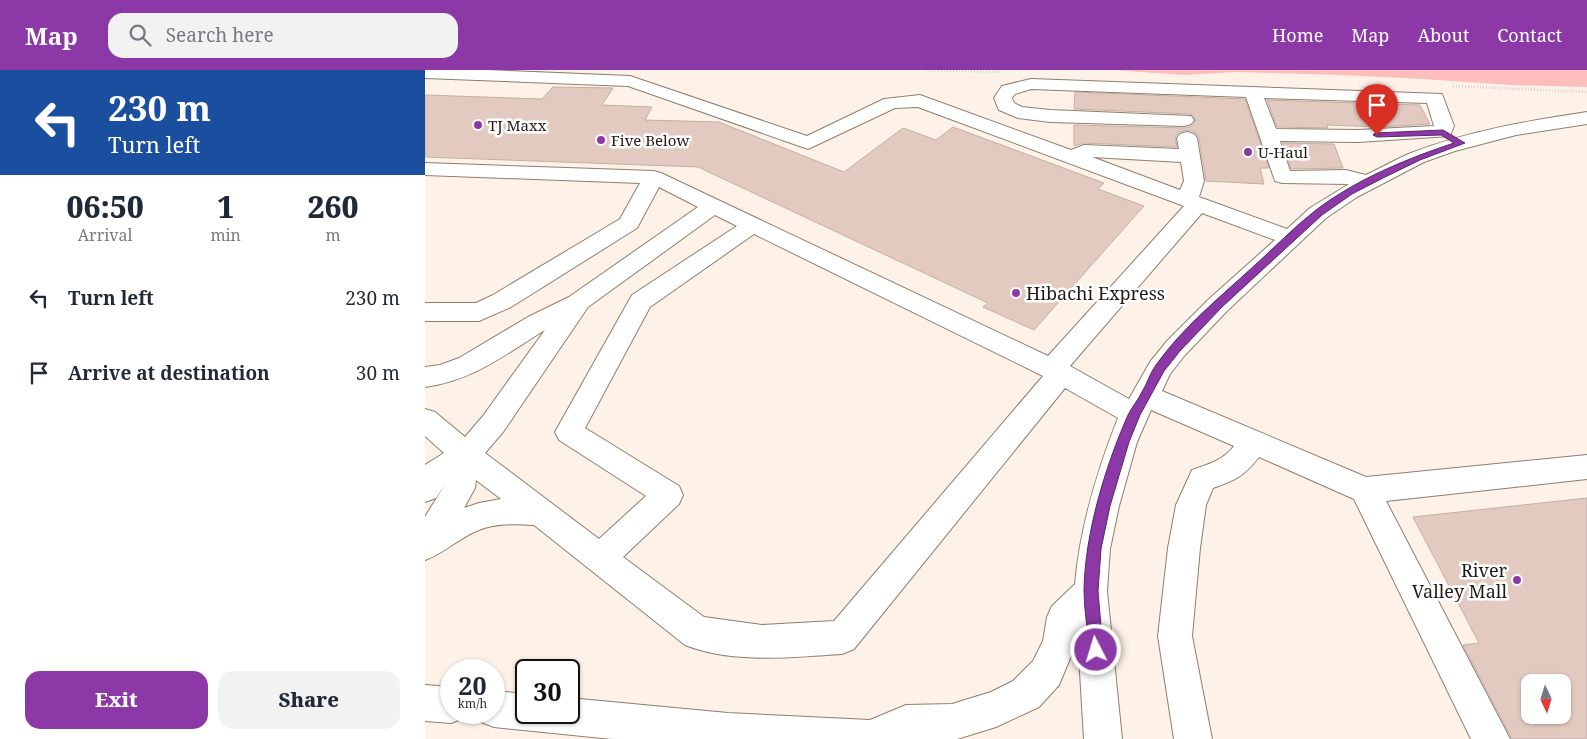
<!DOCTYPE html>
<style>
body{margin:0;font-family:"Noto Serif",serif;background:#f2f2f3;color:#1f2937;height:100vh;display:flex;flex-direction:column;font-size:19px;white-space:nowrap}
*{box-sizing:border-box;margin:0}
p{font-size:16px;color:#747a83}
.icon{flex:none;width:28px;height:28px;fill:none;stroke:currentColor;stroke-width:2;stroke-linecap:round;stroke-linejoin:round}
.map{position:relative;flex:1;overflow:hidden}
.side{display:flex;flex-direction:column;background:#fff;width:425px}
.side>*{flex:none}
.top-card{background:#1a4fa0;color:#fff;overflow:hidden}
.needle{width:32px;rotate:176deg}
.buttons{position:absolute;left:1096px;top:604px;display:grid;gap:10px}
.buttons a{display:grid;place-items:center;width:50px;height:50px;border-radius:10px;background:#fff;box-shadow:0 1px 4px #0004;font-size:25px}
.speed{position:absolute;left:15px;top:589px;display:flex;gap:10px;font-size:25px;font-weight:700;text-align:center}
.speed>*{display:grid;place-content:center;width:65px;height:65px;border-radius:50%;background:#fff;box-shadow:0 1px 4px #0004;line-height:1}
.speed small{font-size:12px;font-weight:400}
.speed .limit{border:2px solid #111;border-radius:8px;background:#fff;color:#111}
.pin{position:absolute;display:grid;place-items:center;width:42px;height:42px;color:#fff;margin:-51px -21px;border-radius:50% 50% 50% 0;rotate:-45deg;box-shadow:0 0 5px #0007}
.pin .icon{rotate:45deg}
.me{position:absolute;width:55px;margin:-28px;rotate:355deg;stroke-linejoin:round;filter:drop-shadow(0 0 4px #0008)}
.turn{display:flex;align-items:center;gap:18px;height:105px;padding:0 25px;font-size:22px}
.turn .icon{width:65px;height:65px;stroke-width:2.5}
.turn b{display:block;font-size:35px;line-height:42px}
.eta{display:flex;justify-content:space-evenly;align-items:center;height:85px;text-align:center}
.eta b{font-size:30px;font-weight:800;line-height:35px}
.primary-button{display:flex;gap:10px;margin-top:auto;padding:10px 25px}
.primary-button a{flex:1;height:58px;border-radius:15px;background:#8c38a6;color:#fff;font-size:20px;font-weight:800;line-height:58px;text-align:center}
.primary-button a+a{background:#f2f2f3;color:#1f2937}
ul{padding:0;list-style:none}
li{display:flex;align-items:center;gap:15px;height:75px;padding:0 25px}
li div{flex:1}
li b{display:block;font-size:19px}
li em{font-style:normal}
header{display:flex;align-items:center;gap:30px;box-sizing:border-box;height:70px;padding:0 25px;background:#8c38a6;color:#fff}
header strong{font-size:24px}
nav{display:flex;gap:28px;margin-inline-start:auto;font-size:18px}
.search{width:350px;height:45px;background:#f2f2f3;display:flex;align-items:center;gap:12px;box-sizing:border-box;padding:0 18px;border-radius:15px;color:#747a83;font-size:19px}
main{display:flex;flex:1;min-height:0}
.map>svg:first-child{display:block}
</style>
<header>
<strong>Map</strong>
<div class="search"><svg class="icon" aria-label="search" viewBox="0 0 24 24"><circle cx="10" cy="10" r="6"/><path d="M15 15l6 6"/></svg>Search here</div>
<nav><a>Home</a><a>Map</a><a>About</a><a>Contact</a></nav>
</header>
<main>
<section class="side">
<div class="top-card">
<div class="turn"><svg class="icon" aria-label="left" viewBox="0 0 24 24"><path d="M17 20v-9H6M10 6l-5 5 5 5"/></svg><div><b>230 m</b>Turn left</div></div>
</div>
<div class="eta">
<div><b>06:50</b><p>Arrival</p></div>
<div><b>1</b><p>min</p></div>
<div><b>260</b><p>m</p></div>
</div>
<ul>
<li><svg class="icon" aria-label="left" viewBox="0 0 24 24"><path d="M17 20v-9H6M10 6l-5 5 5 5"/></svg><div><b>Turn left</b></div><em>230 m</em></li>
<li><svg class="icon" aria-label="arrive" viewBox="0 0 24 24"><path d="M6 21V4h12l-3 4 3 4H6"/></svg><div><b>Arrive at destination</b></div><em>30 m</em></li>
</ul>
<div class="primary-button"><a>Exit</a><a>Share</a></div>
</section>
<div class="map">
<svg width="1162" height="669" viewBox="0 0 1162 669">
<rect width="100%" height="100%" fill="#fef2e8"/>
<!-- green -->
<path fill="#fdbdba" d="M688,0H1162V17L1086,15L998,9L917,5L810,2L759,5Z"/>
<!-- building -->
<path fill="#e2cac1" stroke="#c5aea4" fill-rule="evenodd" d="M128,17L188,18L177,35L227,37L220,50L294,52L419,102L478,58L511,70L528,57L679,113L673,119L719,136L609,260L558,237L563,233L273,97L0,87V25L117,29Z
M650,22L820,29L844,98H835L839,114L781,111L774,68L770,62L763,60L754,62L750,67L752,77L659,73L649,76V55L759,58L767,56L771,50L766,44L649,39Z
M842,30L995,35L1005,54L955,57L902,55L903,58L852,57Z
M858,73L909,74L918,98L866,99Z
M1162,428V669H1087L1038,575L1054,573L988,447ZM1105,612H1138V645H1105Z"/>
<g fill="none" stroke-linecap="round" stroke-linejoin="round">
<defs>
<path id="minor" d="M0,0H61L205,6L382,66L459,29L495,25L646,80L659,75L754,79L752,68L755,64L762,62L769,64L772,68L779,111L774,127L862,159L885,138L924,114L857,113L850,111L821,27L606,19L590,24L587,28L589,33L597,37L625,40L766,46L769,50L766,54L759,56L625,52L593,48L574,40L569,28L577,16L606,9L1017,24L1029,56L1025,66L933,72L855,71L865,101L921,100L941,105C956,98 971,89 986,83C1043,61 1102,51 1162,42V54L1091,65L1030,81L999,92L932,127L901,148L802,241L760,285L745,304L737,321L941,407L1162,385V409L961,431L1085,669H1046L929,429L834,387C819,406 811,410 788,418L781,435L775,478L767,566L787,669H749L733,566L743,478L751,435L767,400C784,394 797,391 809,376L726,340L712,372L694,436L685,479L682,521L697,669H659L653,569L634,615L614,637L571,657L532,669H187L69,657L56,652L52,642H69V621L101,624V642H144V628L303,643L445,650L481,635L527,634L566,622L588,611L608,591L618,571L622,547L627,536L650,514C655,457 672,401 693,348L640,318L429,579L417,584C367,587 308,594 260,575L109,455C91,454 71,453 54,460C35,467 20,483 0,490V447L21,413L11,428L0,432V395L19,383L0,366V339L10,342L40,367L58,346L120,260C79,285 49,310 0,317V297L15,295L34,288L103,247L144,227L273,137L234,117L212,158L86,237L54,251H0V233H51L68,225L195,149L215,113L0,105V93L229,101L236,103L623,286L759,136L493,37L470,38L383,79L203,16L0,8ZM839,28L1002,33L1009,56L933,60L851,59ZM667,87L756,92L759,111L755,120ZM777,143L850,170L784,229L742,271L725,292L704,329L645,296ZM290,145L312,156L207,225L130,362L134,370L221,426L174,469L60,383L78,362L163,237ZM329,164L618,306L409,551L337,555L279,547L198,487L254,434L258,425L254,416L160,358L225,237ZM51,410L76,429L54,433L39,438L50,418Z
M0,615L26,617V642H41L39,648L26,653L0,651Z"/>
</defs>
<!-- minor casing -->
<use href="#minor" stroke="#8e7e6e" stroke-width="2"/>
<!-- path -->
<path stroke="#b7ada4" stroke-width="2.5" stroke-dasharray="0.5 2.5" stroke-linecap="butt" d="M501,0L574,2
M1028,16L1162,22"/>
<!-- minor -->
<use href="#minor" fill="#fff" fill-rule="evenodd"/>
</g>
<!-- route -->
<path fill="#8c38a6" stroke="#5b246c" d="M1018,60L1040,73L995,90L960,107L927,124L897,145L797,237L755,281L739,301L715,345L704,372L685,436L676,479L673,521L678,580L676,585L671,587L666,585L664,580C663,560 659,540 659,520C660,463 680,397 703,345C707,337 713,330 717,322C722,314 725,303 731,295C757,258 795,227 829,196C849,178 869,157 891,140C932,109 981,89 1029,73L1016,65L952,67L948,65L950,63Z"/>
<!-- markers -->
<g fill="#8c38a6" stroke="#fff" stroke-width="2">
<circle cx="53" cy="55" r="5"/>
<circle cx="176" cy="70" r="5"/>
<circle cx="823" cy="82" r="5"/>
<circle cx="591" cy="223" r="5"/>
<circle cx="1092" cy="510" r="5"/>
</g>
<g text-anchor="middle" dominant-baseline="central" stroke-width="5" stroke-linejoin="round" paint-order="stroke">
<!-- far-poi labels -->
<g font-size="15" fill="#201914" stroke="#fff" text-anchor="start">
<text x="63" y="55">TJ Maxx</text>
<text x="186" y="70">Five Below</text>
<text x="833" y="82">U-Haul</text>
</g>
<!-- poi labels -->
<g font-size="18" fill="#201914" stroke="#fff" text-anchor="start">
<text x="601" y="223">Hibachi Express</text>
<text x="1082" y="500" text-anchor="end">River<tspan x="1082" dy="21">Valley Mall</tspan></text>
</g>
</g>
</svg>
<div class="buttons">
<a><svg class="needle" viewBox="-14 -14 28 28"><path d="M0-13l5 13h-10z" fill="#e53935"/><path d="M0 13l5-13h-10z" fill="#747a83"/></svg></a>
</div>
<div class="speed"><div>20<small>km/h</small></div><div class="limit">30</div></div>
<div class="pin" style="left:952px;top:65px;background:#d93025"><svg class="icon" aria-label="arrive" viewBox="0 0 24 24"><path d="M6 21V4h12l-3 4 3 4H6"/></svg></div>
<svg class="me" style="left:671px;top:580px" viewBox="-20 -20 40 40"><circle r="17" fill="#8c38a6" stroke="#fff" stroke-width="3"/><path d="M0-11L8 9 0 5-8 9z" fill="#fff"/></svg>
</div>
</main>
